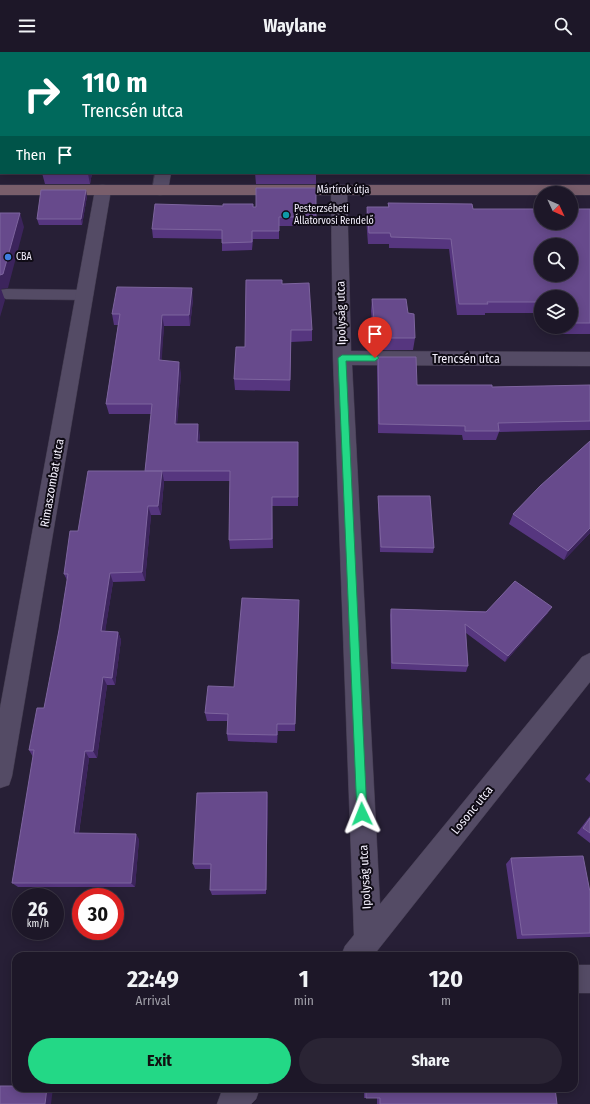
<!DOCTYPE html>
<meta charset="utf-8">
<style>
body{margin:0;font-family:"Fira Sans Condensed",sans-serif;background:#2a2434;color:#f1f3f6;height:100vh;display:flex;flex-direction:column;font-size:15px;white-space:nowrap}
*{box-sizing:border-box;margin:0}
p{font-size:13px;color:#a09fa8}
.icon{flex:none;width:22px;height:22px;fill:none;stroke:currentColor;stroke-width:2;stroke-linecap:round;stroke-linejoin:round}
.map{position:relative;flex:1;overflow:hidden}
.drawer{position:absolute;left:12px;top:900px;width:566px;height:140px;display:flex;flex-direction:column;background:#1d1728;border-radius:12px;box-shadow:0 2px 10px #0003,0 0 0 1px #3b3645}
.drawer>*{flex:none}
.hud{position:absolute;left:0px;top:0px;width:590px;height:122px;box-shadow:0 2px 10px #0003,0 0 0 1px #3b3645;background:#00695c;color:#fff;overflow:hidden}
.needle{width:26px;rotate:134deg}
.buttons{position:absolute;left:534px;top:134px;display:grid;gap:8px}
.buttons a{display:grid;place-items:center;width:44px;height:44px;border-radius:50%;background:#1d1728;box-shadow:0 2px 10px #0003,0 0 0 1px #3b3645;font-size:20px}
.speed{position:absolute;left:12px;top:836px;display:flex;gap:8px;font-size:20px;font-weight:700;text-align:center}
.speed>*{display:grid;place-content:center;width:52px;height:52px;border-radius:50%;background:#1d1728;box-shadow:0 2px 10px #0003,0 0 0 1px #3b3645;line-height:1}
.speed small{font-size:10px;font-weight:400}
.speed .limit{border:6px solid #d22;background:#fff;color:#111}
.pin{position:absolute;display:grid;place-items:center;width:34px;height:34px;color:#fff;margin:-41px -17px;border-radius:50% 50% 50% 0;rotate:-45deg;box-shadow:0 0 4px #0007}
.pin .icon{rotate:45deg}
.me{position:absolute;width:44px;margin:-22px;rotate:358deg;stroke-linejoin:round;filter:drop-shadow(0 0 3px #0008)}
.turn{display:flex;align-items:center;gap:14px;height:84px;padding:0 16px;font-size:18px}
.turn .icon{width:52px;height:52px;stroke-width:2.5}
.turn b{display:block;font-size:28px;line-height:34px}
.then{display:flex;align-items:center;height:38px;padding:0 16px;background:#0003;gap:8px;font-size:15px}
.eta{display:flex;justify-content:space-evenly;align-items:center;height:68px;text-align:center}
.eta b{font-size:24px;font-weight:700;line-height:28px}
.cta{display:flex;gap:8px;margin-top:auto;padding:8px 16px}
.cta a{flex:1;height:46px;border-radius:24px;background:#23d886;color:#111;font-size:16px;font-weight:700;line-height:46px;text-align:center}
.cta a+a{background:#2a2434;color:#f1f3f6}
header{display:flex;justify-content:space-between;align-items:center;height:52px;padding:0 16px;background:#1d1728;font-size:18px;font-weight:700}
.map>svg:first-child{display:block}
</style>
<header><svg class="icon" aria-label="menu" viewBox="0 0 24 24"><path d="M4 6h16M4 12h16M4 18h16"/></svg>Waylane<svg class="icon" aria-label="search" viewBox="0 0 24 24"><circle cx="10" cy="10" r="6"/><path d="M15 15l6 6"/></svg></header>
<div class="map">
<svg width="590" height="1052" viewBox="0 0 590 1052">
<rect width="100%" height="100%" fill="#271f36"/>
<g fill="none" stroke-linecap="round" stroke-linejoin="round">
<defs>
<path id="lane" d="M6,237L85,238L90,239L92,243L90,247L85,248L6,247L0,244L1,238Z"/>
<path id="street" d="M175,0H189V1H175Z
M155,121H171L168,138L166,142L160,143L154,142L152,138Z
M103,133L109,134L111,138L12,724L9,733L0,736V656L95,138L97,134Z
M339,133L345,134L347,138L351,299L590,300V314L352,313L380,852L582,605L590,601V630L373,904H341L345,894L354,883L333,306L331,138L333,134Z
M574,913H590V941H574Z
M226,1036H260L256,1047L251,1052H217L221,1041Z"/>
<path id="secondary" d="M0,133H590V143H571V141H541V143H0Z"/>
</defs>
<!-- lane casing -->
<use href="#lane" stroke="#423b4e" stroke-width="1"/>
<!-- street casing -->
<use href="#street" stroke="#423b4e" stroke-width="1"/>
<!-- secondary casing -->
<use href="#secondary" stroke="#423b4e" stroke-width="1"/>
<!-- lane -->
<use href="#lane" fill="#544b65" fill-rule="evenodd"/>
<!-- street -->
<use href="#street" fill="#544b65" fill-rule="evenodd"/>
<!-- secondary -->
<use href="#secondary" fill="#795e6b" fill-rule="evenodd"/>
</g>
<!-- wall -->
<path fill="#56367f" d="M0,0H138V1H1V15H0Z
M295,0H327V1H295Z
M483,0H590V28H589V1H483Z
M1,30V109H0V33Z
M42,121H92L90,132H45Z
M255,121H316V132H256Z
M316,136V174H279V187H253L252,198L222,199V187L153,186L152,177L253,155H256Z
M87,144L82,173H39L37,167Z
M388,151L473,157H590V282H562L560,275H571V245H541V261H485V263H457L449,197L389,196V192H368L366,166L367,155H388Z
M282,232L312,278V289L291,290L290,339L235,338L234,327L245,295Z
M193,247L190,274H164L161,308L181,321L177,372L200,383L199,390H298V454H272L273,496L230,497L229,488L230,429H164L161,463H151L145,529L113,530L105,579L118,580L121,588L115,633H107L97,706H89L79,781L139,787L135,835H18L12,831L33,705L29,698L44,656L59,578L67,528L64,522L78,479L145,419L151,362H109L106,352L118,273H114L112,262Z
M372,247L408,261L415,286L413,298H376V289H374L371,259Z
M378,305L417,333L492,335L590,333V378L499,380L496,388H463L462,383L378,381L377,315Z
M590,389V481L564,508L509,472L513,462Z
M378,444L434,496L433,501L380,500L378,449Z
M299,548L295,679H278L277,691L228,689L227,682L228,669H207L205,661L234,635Z
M391,557L548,561L505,610L466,581L468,614L466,620L391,617L390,563Z
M590,721V731L585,727Z
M267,740L268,747L266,842L212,843L210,838L211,817H195L193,812Z
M590,764V791L577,781Z
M511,806L590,840V885L517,887L506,812Z
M364,1036H555L557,1052H377V1046H364Z"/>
<!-- shaded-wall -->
<path fill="#3c245c" d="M88,121H92L90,132L88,122Z
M86,138L87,144L82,173L81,167Z
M20,161L24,175L8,236L1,237L5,248L0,265V223Z
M192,236L193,247L190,274L189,263Z
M162,263L164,274L161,319L159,308Z
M179,310L181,321L176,383L175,372Z
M198,372L200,383L198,400L197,390Z
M162,419L164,429L161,463L158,454Z
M148,454L151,463L145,529L142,520Z
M590,476V481L564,508L568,499Z
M110,521L113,530L104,587L101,579Z
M552,555L548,561L505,610L508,604Z
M118,580L121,588L115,633L112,626Z
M103,625L107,633L97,706L93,699Z
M277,672L278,679L277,691Z
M85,699L89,706L78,787L74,781Z
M267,740L268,747L266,842V838Z
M136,782L139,787L135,835L131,831Z
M47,1036H53L51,1052H45Z"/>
<!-- building -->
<path fill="#674a8c" stroke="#7d649e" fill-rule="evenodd" d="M0,0H135V1H1V6H0Z
M208,0H246V1H208Z
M486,0H590V19H589V1H486Z
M1,30V99H0V33Z
M42,121H88V122H42Z
M256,136H316V165H279V179H252V190L222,191V178L152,177L155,152L223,154V152H253V155H256Z
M41,138H86L81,167H37Z
M388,151L472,152L473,157H541V171H571V157H590V271H571V245H541V250H487L488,252H459L451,187L391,185L390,181H369L367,155H389ZM541,193H571V223H541Z
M0,161H20L3,222L0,223Z
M246,228H282V232L309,231L312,278H291L290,328L234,327L236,295H245Z
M117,235L192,236L189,263H162L159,308L179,310L175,372H198L197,390H298V445H272V487L229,488L230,419H145L152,352H106L120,262H112Z
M372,247H406L408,261L414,262L415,286H377V278H375Z
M378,305H416L417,333H492V335L590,333V369L498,371L499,379H465V374L379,372Z
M590,389V476L568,499L513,462L540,434Z
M88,419H162L158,454H148L142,520L110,521L101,579L118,580L112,626L103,625L93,699H85L74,781L136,782L131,831H12L34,698H29L37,656H44L59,578L68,522H64L70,479H78Z
M378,444H430L434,496L381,495Z
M515,529L552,555L508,604L465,572L468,614L392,611L391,557L486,560Z
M242,546L299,548L295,672H277V683L227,682L228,662L205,661L208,634L234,635Z
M267,740L266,838H210L211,812H193L197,741Z
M590,766V781L583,776Z
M583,804L590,840V881L522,883L511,806Z
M0,1034H16V1036H47L45,1052H0Z
M366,1036H555L557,1052H380V1046H366Z"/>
<!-- route -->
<path fill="#23d886" stroke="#178c57" d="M342,303H375L379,306L375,309H346L367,762L366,766L362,767L358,766L357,762L338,306Z"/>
<!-- markers -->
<circle fill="#0f9aa8" stroke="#0f0b15" stroke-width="1.5" cx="286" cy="163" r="4"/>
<circle fill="#3f7fe0" stroke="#0f0b15" stroke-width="1.5" cx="8" cy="205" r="4"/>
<g text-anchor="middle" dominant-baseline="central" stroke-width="4" stroke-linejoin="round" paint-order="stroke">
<!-- far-street labels -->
<g font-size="10" fill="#f5f1fe" stroke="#0f0b15">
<text x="343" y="138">Mártírok útja</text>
</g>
<!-- far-poi labels -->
<g font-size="10" fill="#f5f1fe" stroke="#0f0b15" text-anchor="start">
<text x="294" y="157">Pesterzsébeti<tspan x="294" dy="12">Állatorvosi Rendelő</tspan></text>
<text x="16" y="205">CBA</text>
</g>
<!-- street labels -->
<g font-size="12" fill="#f5f1fe" stroke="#0f0b15">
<text transform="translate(341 261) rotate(-91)">Ipolyság utca</text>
<text x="466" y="307">Trencsén utca</text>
<text transform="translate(52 431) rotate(-80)">Rimaszombat utca</text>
<text transform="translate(472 758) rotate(-51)">Losonc utca</text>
<text transform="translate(365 825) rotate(-93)">Ipolyság utca</text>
</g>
</g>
</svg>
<div class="buttons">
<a><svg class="needle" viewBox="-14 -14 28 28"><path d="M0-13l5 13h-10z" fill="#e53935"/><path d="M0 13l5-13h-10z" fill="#a09fa8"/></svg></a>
<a><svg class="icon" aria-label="search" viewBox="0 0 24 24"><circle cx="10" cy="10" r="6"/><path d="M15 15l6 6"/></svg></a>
<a><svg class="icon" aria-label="layers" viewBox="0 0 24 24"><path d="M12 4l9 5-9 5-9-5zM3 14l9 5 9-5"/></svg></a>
</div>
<div class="speed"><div>26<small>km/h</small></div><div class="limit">30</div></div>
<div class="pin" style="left:375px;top:306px;background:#d93025"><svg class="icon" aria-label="arrive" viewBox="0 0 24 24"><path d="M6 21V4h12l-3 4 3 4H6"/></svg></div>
<svg class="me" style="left:362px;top:762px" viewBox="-20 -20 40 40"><path d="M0-17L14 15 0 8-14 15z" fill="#23d886" stroke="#fff" stroke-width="4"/></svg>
<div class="hud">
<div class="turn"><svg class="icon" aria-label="right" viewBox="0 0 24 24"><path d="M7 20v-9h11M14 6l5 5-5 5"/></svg><div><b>110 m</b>Trencsén utca</div></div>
<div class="then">Then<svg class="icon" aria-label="arrive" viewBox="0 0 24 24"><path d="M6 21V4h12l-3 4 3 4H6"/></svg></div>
</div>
<section class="drawer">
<div class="eta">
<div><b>22:49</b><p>Arrival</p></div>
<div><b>1</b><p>min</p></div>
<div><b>120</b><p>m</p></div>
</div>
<div class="cta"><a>Exit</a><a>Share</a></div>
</section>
</div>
